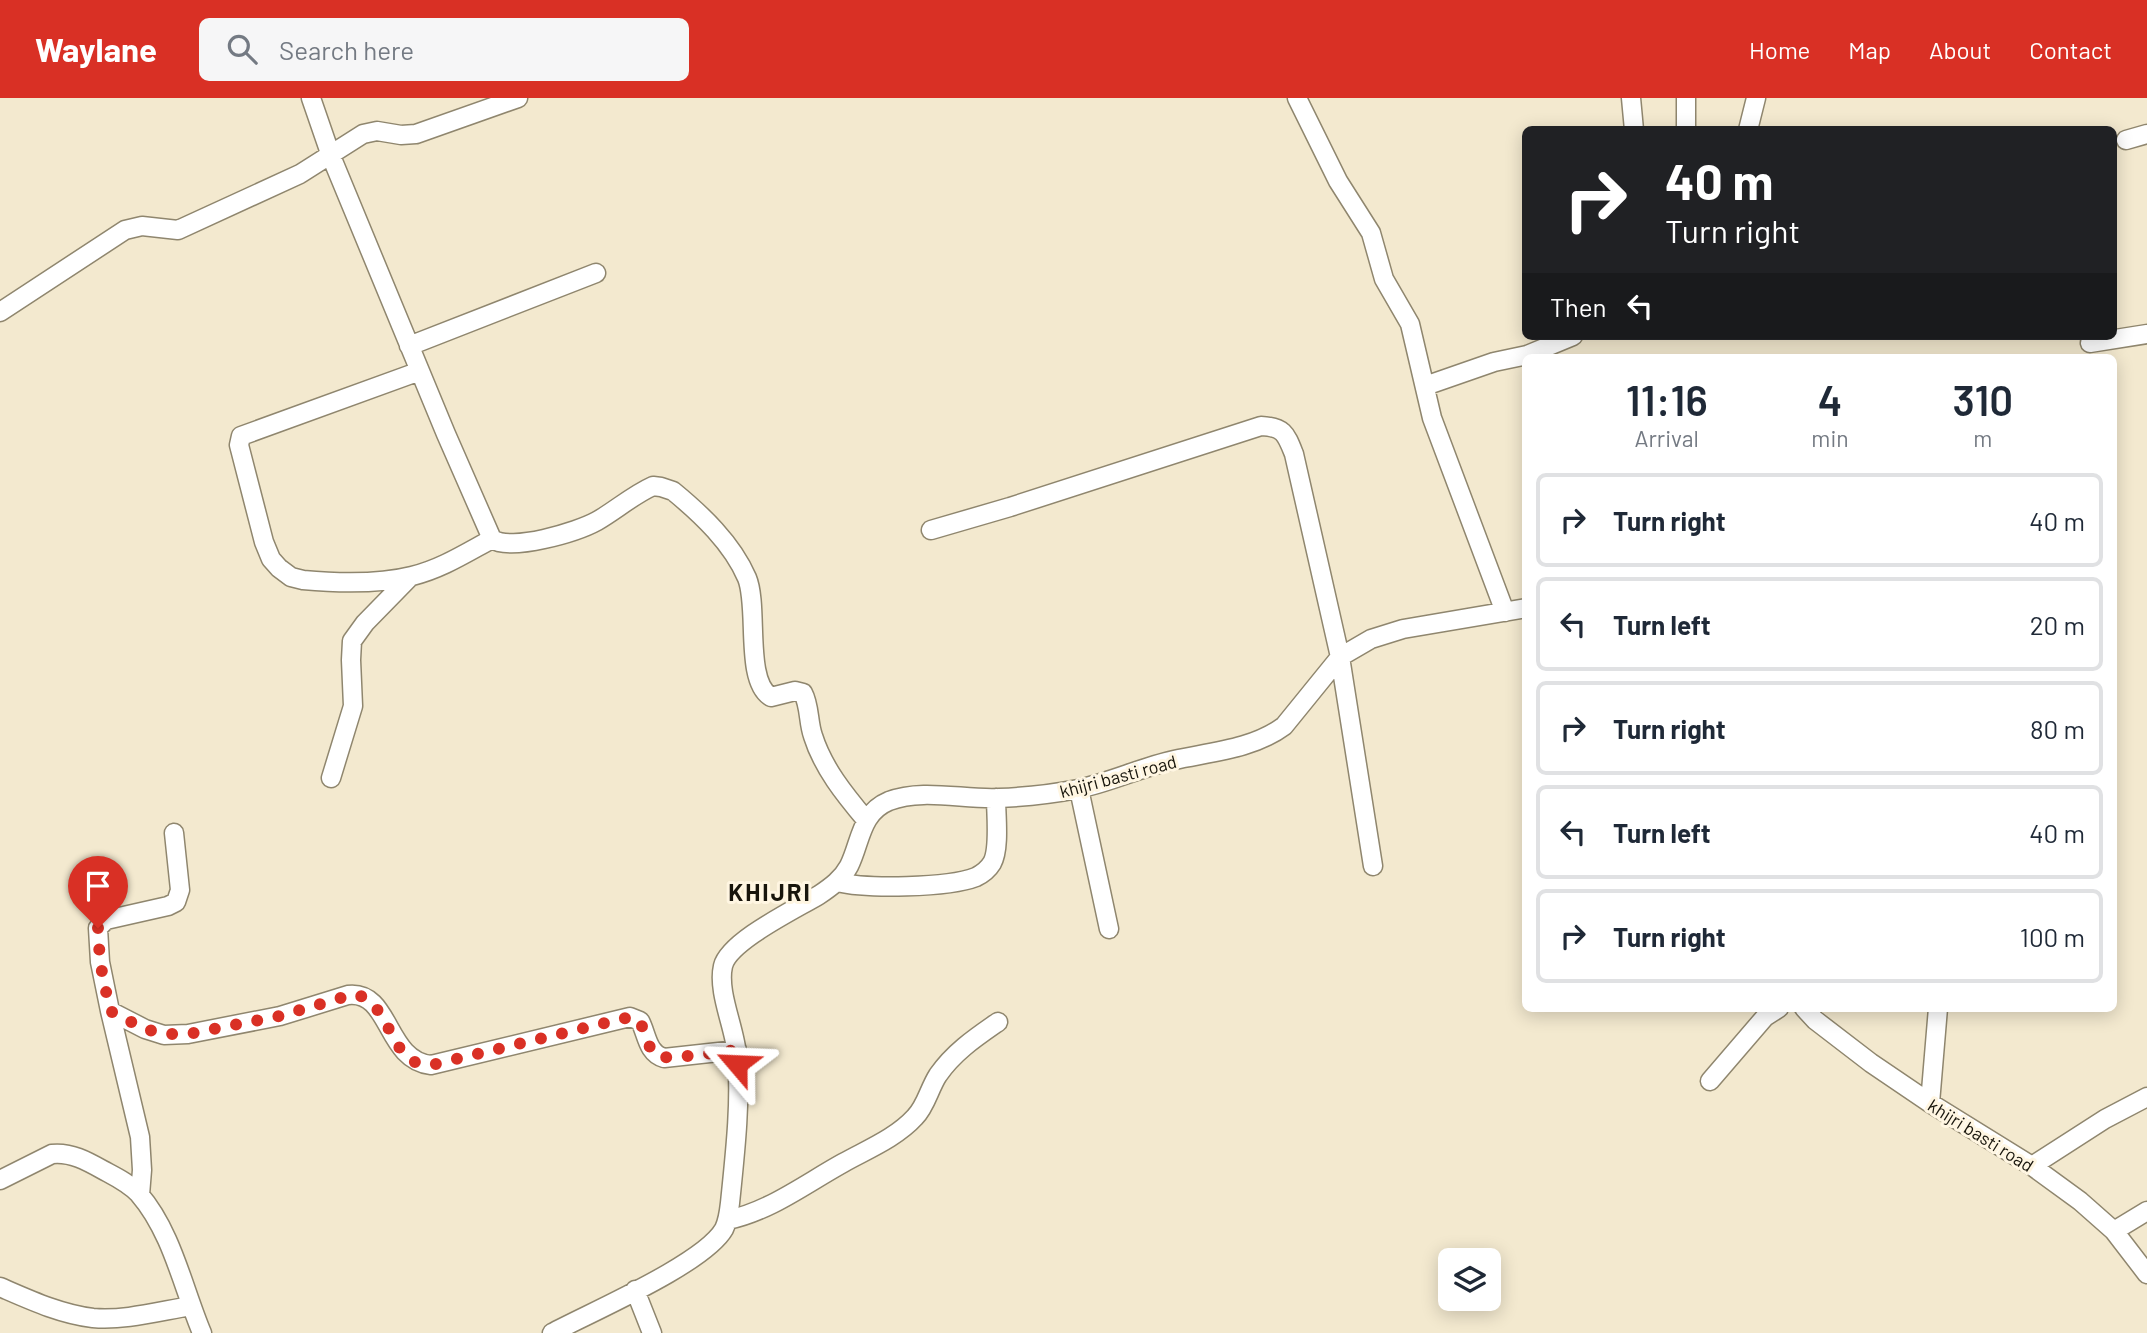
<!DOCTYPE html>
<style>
body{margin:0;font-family:Barlow,sans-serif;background:#f6f6f7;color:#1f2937;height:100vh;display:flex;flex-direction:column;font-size:26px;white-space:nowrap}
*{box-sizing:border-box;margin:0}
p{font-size:23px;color:#747a83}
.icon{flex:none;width:38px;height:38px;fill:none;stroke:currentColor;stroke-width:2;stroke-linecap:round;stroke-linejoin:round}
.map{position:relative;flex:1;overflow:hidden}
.drawer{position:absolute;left:1522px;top:256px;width:595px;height:658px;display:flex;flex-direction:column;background:#fff;border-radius:10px;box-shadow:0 4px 18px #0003}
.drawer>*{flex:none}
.guide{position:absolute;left:1522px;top:28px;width:595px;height:214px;border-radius:10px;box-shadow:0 4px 18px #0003;background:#202124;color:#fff;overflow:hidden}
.buttons{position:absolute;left:1438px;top:1150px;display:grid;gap:14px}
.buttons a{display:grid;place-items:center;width:63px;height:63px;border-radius:10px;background:#fff;box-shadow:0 4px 18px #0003;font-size:35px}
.pin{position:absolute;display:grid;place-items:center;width:60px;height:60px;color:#fff;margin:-72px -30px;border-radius:50% 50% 50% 0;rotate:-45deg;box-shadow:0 0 7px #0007}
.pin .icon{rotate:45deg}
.me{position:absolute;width:77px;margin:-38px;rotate:296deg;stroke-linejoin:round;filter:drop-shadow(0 0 5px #0008)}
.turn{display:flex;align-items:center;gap:24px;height:147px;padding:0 28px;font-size:32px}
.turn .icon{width:91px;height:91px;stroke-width:2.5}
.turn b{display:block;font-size:49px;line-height:60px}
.then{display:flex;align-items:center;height:66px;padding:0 28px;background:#0003;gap:14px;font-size:26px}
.eta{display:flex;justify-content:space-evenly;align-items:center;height:119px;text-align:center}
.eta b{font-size:42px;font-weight:600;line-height:49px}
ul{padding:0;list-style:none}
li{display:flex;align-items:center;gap:21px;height:94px;margin:0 14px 10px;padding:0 14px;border:4px solid #e0e1e3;border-radius:10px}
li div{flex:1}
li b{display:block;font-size:26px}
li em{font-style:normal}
header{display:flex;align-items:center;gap:42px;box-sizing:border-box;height:98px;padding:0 35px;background:#d93025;color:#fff}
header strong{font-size:33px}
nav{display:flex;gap:38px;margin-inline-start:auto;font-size:24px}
.search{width:490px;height:63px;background:#f6f6f7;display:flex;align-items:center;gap:18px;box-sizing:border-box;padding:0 24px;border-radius:10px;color:#747a83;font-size:26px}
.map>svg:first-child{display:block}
</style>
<header>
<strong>Waylane</strong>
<div class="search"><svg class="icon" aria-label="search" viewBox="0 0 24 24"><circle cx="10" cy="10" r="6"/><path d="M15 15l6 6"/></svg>Search here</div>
<nav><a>Home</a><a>Map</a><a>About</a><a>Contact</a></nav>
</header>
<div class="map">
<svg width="2147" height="1235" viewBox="0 0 2147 1235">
<rect width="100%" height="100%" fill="#f3e9cf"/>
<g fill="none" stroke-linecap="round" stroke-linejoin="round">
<defs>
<path id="street" d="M311,0L331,58L446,336L492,441C511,454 577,434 597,423C616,412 633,397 653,388L661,389L673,393C701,416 732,445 747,480C759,509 744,583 771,599L795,593L803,595C810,608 808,624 813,638C823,670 845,697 866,722
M1297,0L1338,83L1371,135L1384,181L1410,226L1432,320L1505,514
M1631,0L1634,32
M1686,32V0
M1748,32L1756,0
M2126,42L2147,36
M0,214L125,132L142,128L178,132L300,76L363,36L377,33L401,37L416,36L518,0
M2090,245L2147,236
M409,248L596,175
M420,273L241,338L239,347L264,444L271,461L279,470L291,479L303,482C336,485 380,486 412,478C441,471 466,455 492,441
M1425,288L1494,264L1527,257L1573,238
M931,432L1010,409L1261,328C1284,329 1286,336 1294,356L1340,559L1373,768
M331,680L353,608L351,562L352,543L365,525L410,479
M1079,691L1109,831
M837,784C866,791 948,790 976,779C982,776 989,770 992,765C1000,751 996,717 996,700
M1804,910L1815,922L1871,965L1930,1005L2032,1068L2080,1103L2114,1133L2147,1176
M110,913L145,931L164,937L188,936L280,918L348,897C391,892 385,962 431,967L630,919L640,923C647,936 647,955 664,960L737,952
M1710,983L1765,919L1779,910
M1930,1005L1938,910
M2032,1068L2105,1021L2147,999
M0,1082L52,1056C71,1054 87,1063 103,1072C116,1079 129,1085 139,1096C172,1134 183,1190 202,1235
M140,1097L142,1072L140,1039L110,913L100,864L98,830L106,822L168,808L176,804L180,792L174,735
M728,1122C770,1113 805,1086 843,1065C866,1052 896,1040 915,1019C926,1008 929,991 938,977C954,954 975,940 998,924
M2114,1133L2147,1113
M0,1189C30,1202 60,1216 93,1220C124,1223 160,1213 191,1208
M635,1192L652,1235
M552,1235C591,1214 704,1166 724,1131C728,1123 729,1114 730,1105C735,1056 741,1005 737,957C735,930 717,894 723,868C729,843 796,811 819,797C831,789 842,781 849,768C861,744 860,715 889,703C923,690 964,702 999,700C1026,699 1052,696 1078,691C1111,684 1142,669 1174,662C1211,654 1253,651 1284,628L1340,559L1371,541L1403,531L1526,510"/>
</defs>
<!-- street casing -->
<use href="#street" stroke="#8f866e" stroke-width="21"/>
<!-- street -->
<use href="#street" stroke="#fff" stroke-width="18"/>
</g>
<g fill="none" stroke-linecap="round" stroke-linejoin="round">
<!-- route -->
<path stroke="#d93025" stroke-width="12" stroke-dasharray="0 21.6" d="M98,830L100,864L110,913L145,931L164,936H188L280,918L354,896C392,903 389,969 430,967C437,966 445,964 452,962L630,919L640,923L651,952L657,958L671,960L737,952V966"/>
</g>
<g text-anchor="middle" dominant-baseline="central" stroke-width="6" stroke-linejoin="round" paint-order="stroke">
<!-- street labels -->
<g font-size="18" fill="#18150c" stroke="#fff6e2">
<text transform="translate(1118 678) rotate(-15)">khijri basti road</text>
<text transform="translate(1981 1037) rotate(32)">khijri basti road</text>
</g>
<!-- district labels -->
<g font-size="24" font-weight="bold" letter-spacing="2" fill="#18150c" stroke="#fff6e2">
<text x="770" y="793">KHIJRI</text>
</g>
</g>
</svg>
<div class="buttons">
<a><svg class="icon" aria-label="layers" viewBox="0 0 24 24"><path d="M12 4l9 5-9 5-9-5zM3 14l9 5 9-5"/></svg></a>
</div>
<div class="pin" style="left:98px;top:830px;background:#d93025"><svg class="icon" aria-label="arrive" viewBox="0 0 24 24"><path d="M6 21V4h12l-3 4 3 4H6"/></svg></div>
<svg class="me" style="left:737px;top:966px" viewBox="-20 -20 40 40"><path d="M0-17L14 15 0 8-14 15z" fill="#d93025" stroke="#fff" stroke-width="4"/></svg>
<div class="guide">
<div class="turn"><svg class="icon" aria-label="right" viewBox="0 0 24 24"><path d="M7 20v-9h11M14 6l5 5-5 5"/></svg><div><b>40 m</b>Turn right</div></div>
<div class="then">Then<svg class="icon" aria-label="left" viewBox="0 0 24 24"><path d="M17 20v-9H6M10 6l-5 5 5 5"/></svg></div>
</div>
<section class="drawer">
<div class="eta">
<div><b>11:16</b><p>Arrival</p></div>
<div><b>4</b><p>min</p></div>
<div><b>310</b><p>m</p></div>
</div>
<ul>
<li><svg class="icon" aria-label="right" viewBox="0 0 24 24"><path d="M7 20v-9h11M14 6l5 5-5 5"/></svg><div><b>Turn right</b></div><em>40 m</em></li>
<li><svg class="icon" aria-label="left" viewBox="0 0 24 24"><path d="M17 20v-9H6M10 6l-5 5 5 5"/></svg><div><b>Turn left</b></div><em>20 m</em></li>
<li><svg class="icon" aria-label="right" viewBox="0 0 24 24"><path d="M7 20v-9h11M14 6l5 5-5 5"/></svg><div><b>Turn right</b></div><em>80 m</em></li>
<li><svg class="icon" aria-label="left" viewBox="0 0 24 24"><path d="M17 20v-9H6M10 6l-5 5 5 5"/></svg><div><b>Turn left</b></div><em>40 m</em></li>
<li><svg class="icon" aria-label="right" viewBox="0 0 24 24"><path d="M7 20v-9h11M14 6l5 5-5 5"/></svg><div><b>Turn right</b></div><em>100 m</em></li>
</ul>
</section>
</div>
